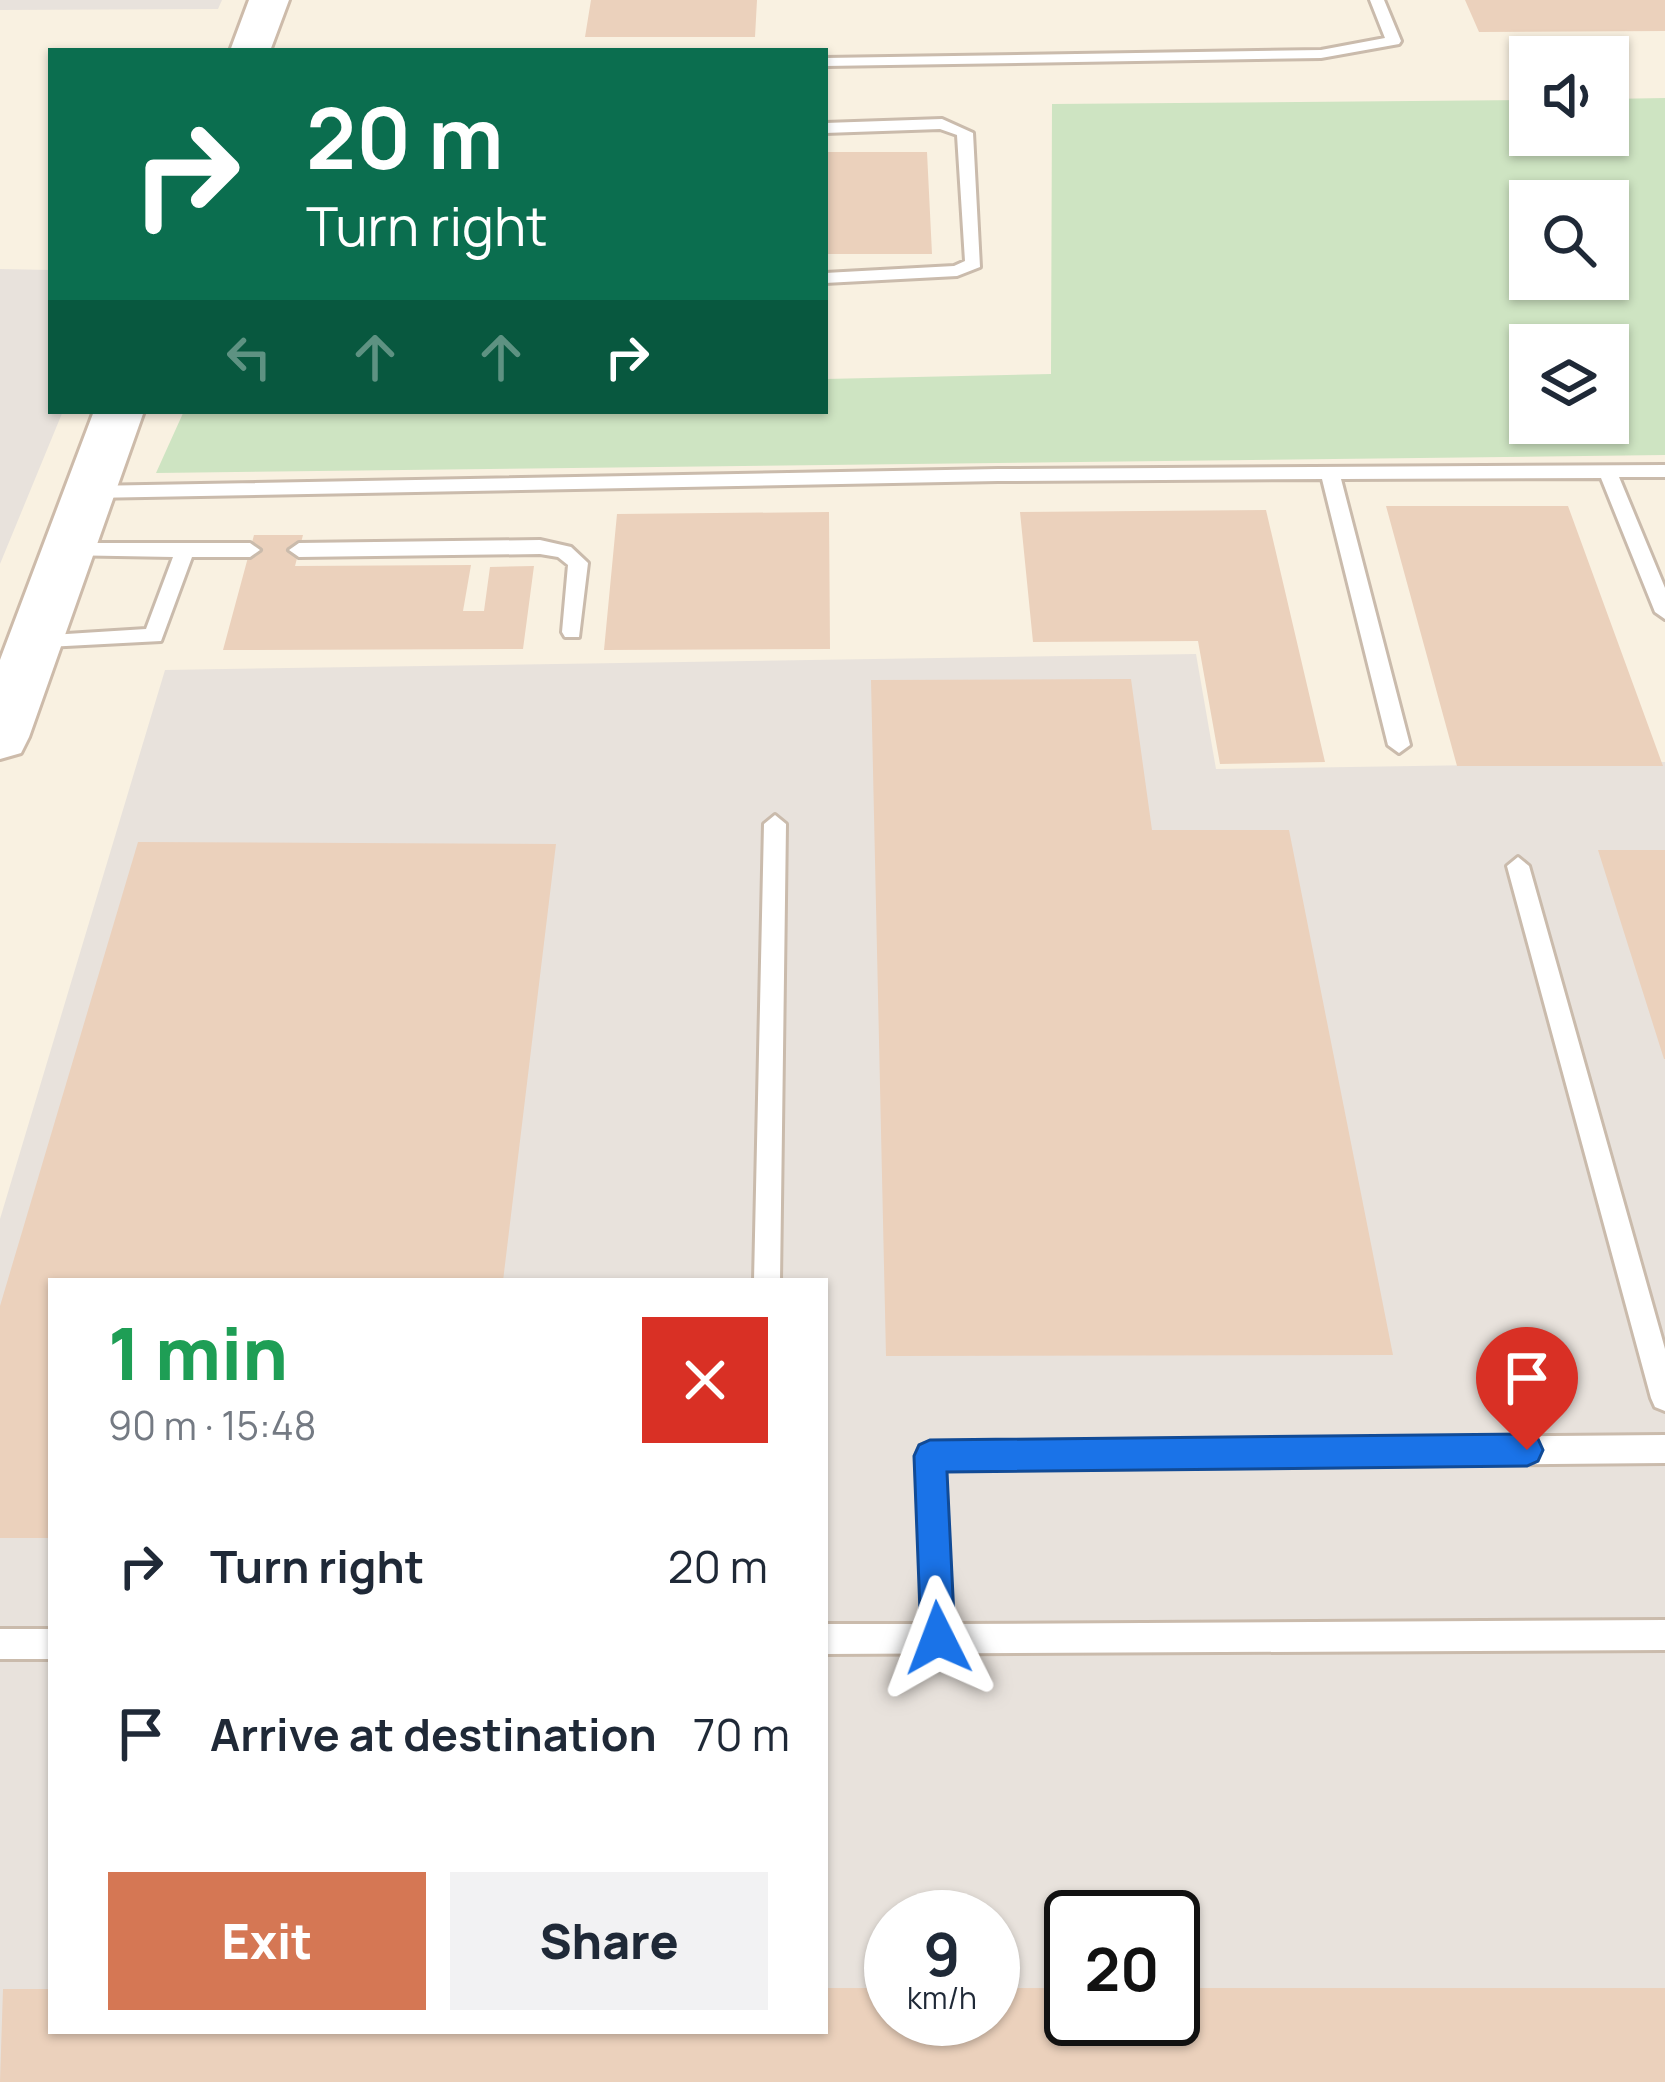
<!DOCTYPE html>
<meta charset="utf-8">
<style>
body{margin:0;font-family:Manrope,sans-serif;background:#f2f2f3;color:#1f2937;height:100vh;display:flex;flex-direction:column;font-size:45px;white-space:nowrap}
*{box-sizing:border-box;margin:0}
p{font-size:39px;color:#747a83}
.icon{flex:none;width:66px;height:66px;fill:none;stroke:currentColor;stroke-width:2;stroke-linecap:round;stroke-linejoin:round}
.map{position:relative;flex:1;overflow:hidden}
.panel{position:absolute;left:48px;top:1278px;width:780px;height:756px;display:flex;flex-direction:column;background:#fff;border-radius:0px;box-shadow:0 3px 9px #0004}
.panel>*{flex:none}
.hud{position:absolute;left:48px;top:48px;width:780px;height:366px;border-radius:0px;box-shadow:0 3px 9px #0004;background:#0b6e4f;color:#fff;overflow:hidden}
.fabs{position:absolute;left:1509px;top:36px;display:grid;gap:24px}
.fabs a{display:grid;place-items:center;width:120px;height:120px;border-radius:0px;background:#fff;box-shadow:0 3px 9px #0004;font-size:60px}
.speed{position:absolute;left:864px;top:1890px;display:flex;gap:24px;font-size:60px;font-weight:700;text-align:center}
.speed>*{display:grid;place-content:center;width:156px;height:156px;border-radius:50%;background:#fff;box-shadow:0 3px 9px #0004;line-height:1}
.speed small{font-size:30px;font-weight:400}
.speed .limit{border:6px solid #111;border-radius:18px;background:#fff;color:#111}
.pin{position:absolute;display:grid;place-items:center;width:102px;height:102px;color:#fff;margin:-123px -51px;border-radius:50% 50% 50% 0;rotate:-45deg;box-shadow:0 0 12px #0007}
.pin .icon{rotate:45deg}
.me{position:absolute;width:132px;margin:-66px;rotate:357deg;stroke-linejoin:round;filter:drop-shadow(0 0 9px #0008)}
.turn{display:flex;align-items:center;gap:42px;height:252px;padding:0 60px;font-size:54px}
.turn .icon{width:156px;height:156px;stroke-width:2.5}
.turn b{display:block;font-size:84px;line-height:102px}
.lanes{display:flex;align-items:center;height:114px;padding:0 60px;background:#0003;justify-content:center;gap:60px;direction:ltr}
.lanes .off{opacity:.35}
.round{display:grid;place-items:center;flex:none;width:126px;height:126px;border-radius:0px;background:#f2f2f3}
.overview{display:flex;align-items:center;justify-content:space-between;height:204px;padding:0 60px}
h1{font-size:72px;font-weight:800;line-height:90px;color:#1e9e55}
.primary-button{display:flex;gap:24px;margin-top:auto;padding:24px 60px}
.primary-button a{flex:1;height:138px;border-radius:0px;background:#d57754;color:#fff;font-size:48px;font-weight:800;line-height:138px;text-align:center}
.primary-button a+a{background:#f2f2f3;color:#1f2937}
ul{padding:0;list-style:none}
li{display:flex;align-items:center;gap:36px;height:168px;padding:0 60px}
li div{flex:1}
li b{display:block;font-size:45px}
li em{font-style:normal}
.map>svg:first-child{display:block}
</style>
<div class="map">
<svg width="1665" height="2082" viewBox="0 0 1665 2082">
<rect width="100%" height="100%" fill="#f9f1e1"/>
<!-- industrial -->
<path fill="#e8e2dc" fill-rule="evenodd" d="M0,0H222L218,9L0,10Z
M0,269L51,270V411H63L0,564Z
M1196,654L1216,769L1665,762V2082H0V1219L165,670ZM51,1281H825V2031H51ZM891,1917H993V2019H891ZM1071,1917H1173V2019H1071Z"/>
<!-- green -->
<path fill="#cee4c2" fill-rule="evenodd" d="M1665,98V455L156,473L184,411H825V379L1051,374L1052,104L1530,100V135H1608V99ZM1530,201H1608V279H1530ZM1530,345H1608V423H1530Z"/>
<!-- building -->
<path fill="#ebd1bc" d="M591,0H757L755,37H585Z
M1465,0H1665V31L1479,32Z
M825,152H927L932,254H825Z
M1386,506H1568L1663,766H1457Z
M1266,510L1325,762L1220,764L1198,641L1033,642L1020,512Z
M829,512L830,649L604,650L617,514Z
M254,535H303L295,566L471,565L463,611H484L490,567L534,566L523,649L223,650Z
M1131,679L1152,830H1289L1393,1355L886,1356L871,680Z
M138,842L556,844L503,1281H51V1538H0V1306Z
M1598,850H1665V1059H1664Z
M825,1988H891V2019H993V1988H1071V2019H1173V1988H1665V2082H0L3,1989H51V2031H825Z"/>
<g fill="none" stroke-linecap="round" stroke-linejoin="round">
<defs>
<path id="lane" d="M1370,0H1384L1401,41L1399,44L1321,58L825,66V58L1321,50L1385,38Z
M942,119L973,133L980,267L957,276L825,283V273L954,266L965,261L957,135L940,129L825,133V123Z
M1665,465V477H1619L1665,588V619L1655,612L1601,478L1341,479L1410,745L1399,753L1388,745L1322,479L998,481L90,498L81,492L90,486L998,469Z
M540,540L571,547L588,563L579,637H565L562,632L568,565L558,557L540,554L299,557L289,550L299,543Z
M68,543H250L260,550L250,557H192L161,641L28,648V638L35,636L146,629L173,557L61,555V545Z
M775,815L786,824L780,1281H754L764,824Z
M1518,857L1529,866L1665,1349V1411L1655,1407L1651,1398L1507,866Z
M1665,1435V1463L945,1470L952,1624L1665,1620V1650L825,1654V1624H923L916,1456L920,1446L930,1442Z
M0,1629H51V1659H0Z"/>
<path id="secondary" d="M249,0H289L270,51H230Z
M94,411H144L29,737L21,753L0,759V660Z"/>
</defs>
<!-- lane casing -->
<use href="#lane" stroke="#cabbac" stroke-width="6"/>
<!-- secondary casing -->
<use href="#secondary" stroke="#cdbbaa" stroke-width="6"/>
<!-- lane -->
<use href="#lane" fill="#fff" fill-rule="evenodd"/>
<!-- secondary -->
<use href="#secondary" fill="#fff" fill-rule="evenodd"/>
</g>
<!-- route -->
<path fill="#1a73e8" stroke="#114b97" stroke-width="3" d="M1527,1434L1538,1439L1543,1450L1538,1461L1527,1466L947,1472L955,1638L950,1650L938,1655L926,1650L921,1638L914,1456L919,1445L930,1440Z"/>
</svg>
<div class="fabs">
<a><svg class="icon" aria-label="sound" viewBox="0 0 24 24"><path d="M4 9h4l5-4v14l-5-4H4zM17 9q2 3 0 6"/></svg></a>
<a><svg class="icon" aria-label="search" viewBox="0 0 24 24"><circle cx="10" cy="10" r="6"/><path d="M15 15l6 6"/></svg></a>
<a><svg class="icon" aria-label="layers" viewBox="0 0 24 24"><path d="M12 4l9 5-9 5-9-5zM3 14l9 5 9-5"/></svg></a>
</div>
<div class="speed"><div>9<small>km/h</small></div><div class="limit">20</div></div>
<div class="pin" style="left:1527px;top:1450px;background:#d93025"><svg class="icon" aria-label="arrive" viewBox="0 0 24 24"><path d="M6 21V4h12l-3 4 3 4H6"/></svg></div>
<svg class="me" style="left:938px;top:1638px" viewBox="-20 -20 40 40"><path d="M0-17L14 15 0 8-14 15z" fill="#1a73e8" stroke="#fff" stroke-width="4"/></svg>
<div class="hud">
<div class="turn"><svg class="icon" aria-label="right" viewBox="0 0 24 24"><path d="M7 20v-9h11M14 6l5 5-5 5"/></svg><div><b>20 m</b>Turn right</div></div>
<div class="lanes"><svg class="icon off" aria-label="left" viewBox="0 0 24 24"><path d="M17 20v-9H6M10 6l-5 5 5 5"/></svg><svg class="icon off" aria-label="ahead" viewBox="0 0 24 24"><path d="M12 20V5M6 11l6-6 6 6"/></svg><svg class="icon off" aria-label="ahead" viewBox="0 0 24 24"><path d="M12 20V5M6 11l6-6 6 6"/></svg><svg class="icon" aria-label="right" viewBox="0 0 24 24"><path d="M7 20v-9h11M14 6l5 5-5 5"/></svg></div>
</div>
<section class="panel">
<div class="overview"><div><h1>1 min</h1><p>90 m · 15:48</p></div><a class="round" style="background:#d93025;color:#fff"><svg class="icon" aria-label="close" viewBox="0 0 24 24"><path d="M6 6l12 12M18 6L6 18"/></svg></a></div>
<ul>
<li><svg class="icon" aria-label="right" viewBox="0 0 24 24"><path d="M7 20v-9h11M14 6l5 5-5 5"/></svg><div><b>Turn right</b></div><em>20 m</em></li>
<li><svg class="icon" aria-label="arrive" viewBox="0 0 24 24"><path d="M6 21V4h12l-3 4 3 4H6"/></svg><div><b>Arrive at destination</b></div><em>70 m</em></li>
</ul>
<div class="primary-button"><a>Exit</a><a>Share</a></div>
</section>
</div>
